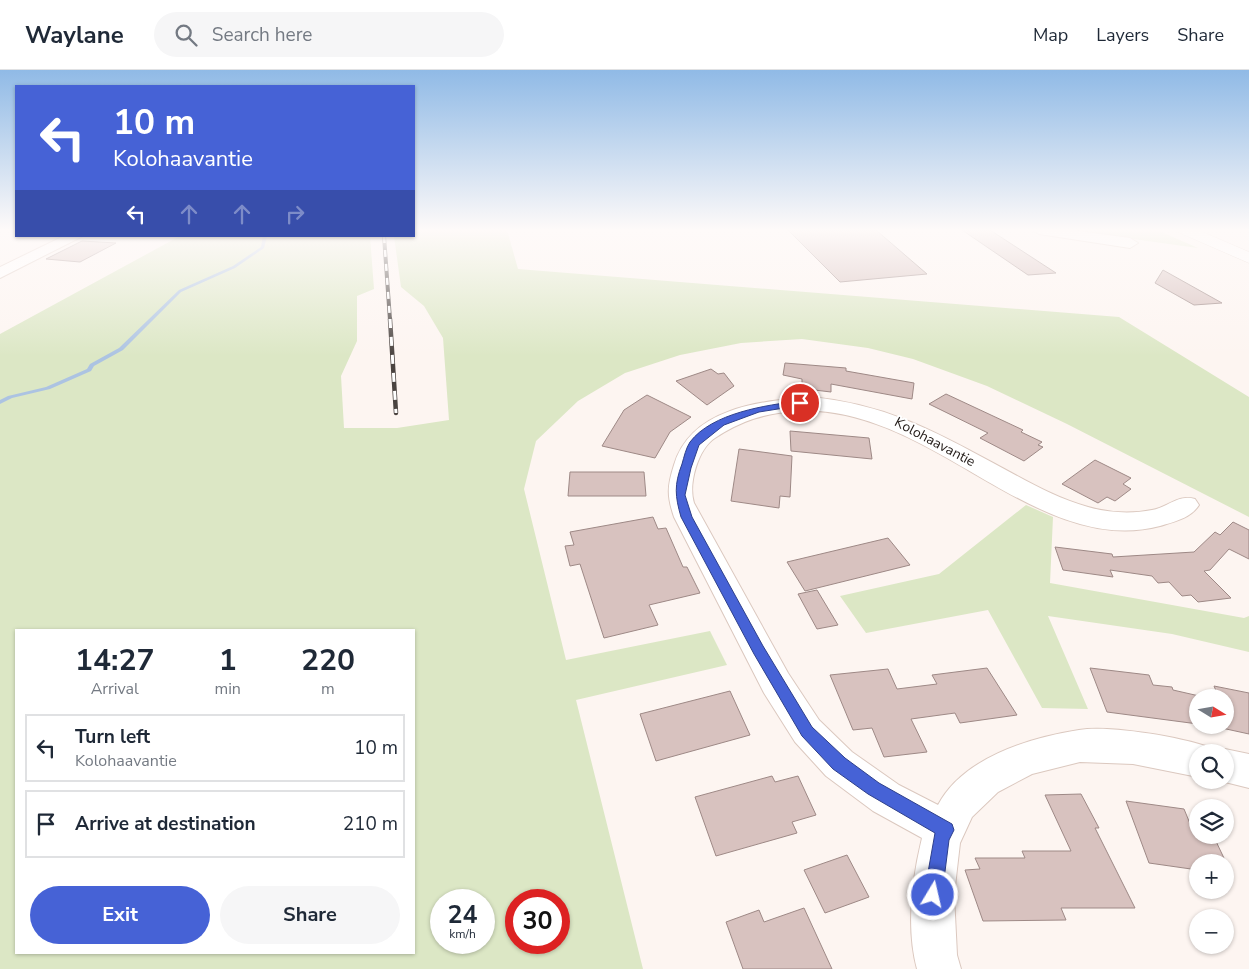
<!DOCTYPE html>
<meta charset="utf-8">
<style>
body{margin:0;font-family:"Nunito Sans",sans-serif;background:#f6f6f7;color:#1f2937;height:100vh;display:flex;flex-direction:column;font-size:19px;white-space:nowrap}
*{box-sizing:border-box;margin:0}
p{font-size:16px;color:#747a83}
.icon{flex:none;width:28px;height:28px;fill:none;stroke:currentColor;stroke-width:2;stroke-linecap:round;stroke-linejoin:round}
.map{position:relative;flex:1;overflow:hidden}
.sheet{position:absolute;left:15px;top:559px;width:400px;height:325px;display:flex;flex-direction:column;background:#fff;border-radius:0px;box-shadow:0 1px 4px #0004}
.sheet>*{flex:none}
.top-card{position:absolute;left:15px;top:15px;width:400px;height:152px;border-radius:0px;box-shadow:0 1px 4px #0004;background:#4662d6;color:#fff;overflow:hidden}
.needle{width:32px;rotate:101deg}
.controls{position:absolute;left:1189px;top:619px;display:grid;gap:10px}
.controls a{display:grid;place-items:center;width:45px;height:45px;border-radius:50%;background:#fff;box-shadow:0 1px 4px #0004;font-size:25px}
.speed{position:absolute;left:430px;top:819px;display:flex;gap:10px;font-size:25px;font-weight:700;text-align:center}
.speed>*{display:grid;place-content:center;width:65px;height:65px;border-radius:50%;background:#fff;box-shadow:0 1px 4px #0004;line-height:1}
.speed small{font-size:12px;font-weight:400}
.speed .limit{border:8px solid #d22;background:#fff;color:#111}
.pin{position:absolute;display:grid;place-items:center;width:42px;height:42px;color:#fff;margin:-21px;border:2px solid #fff;border-radius:50%;box-shadow:0 1px 5px #0007}
.me{position:absolute;width:55px;margin:-28px;rotate:9deg;stroke-linejoin:round;filter:drop-shadow(0 0 4px #0008)}
.turn{display:flex;align-items:center;gap:18px;height:105px;padding:0 15px;font-size:22px}
.turn .icon{width:65px;height:65px;stroke-width:2.5}
.turn b{display:block;font-size:35px;line-height:42px}
.lanes{display:flex;align-items:center;height:48px;padding:0 15px;background:#0003;justify-content:center;gap:25px;direction:ltr}
.lanes .off{opacity:.35}
.eta{display:flex;justify-content:space-evenly;align-items:center;height:85px;text-align:center}
.eta b{font-size:30px;font-weight:700;line-height:35px}
.button{display:flex;gap:10px;margin-top:auto;padding:10px 15px}
.button a{flex:1;height:58px;border-radius:30px;background:#4662d6;color:#fff;font-size:20px;font-weight:700;line-height:58px;text-align:center}
.button a+a{background:#f6f6f7;color:#1f2937}
ul{padding:0;list-style:none}
li{display:flex;align-items:center;gap:15px;height:68px;margin:0 10px 8px;padding:0 5px;border:2px solid #e0e1e3;border-radius:0px}
li div{flex:1}
li b{display:block;font-size:19px}
li em{font-style:normal}
header{display:flex;align-items:center;gap:30px;box-sizing:border-box;height:70px;padding:0 25px;background:#fff;border-bottom:1px solid #e0e1e3}
header strong{font-size:24px}
nav{display:flex;gap:28px;margin-inline-start:auto;font-size:18px}
.search{width:350px;height:45px;background:#f6f6f7;display:flex;align-items:center;gap:12px;box-sizing:border-box;padding:0 18px;border-radius:28px;color:#747a83;font-size:19px}
.map>svg:first-child{display:block}
</style>
<header>
<strong>Waylane</strong>
<div class="search"><svg class="icon" aria-label="search" viewBox="0 0 24 24"><circle cx="10" cy="10" r="6"/><path d="M15 15l6 6"/></svg>Search here</div>
<nav><a>Map</a><a>Layers</a><a>Share</a></nav>
</header>
<div class="map">
<svg width="1249" height="899" viewBox="0 0 1249 899">
<rect width="100%" height="100%" fill="#fdf5f1"/>
<!-- green -->
<path fill="#dce7c5" fill-rule="evenodd" d="M414,160H507L518,199L1119,247L1249,327V447L1067,354L987,316L913,289L868,278L802,269L741,273L680,285L625,303L578,331L536,371L524,419L566,590L710,561L727,595L576,630L643,899H0V264L180,166H370L374,219L357,226V271L341,306L344,358H397L449,350L443,268L424,236L401,217L394,166H414ZM16,560H414V882H16ZM441,830H484V872H441ZM516,830H559V872H516Z
M1067,160H1157L1198,178Z
M1026,435L1053,447L1050,513L1244,548L1249,546V582L1172,564L1048,546L1088,639L1042,638L988,540L866,563L840,526L939,504Z"/>
<g fill="none" stroke-linecap="round" stroke-linejoin="round">
<!-- stream -->
<path fill="#acc3e2" fill-rule="evenodd" d="M263,166H267L264,178L235,198L181,222L123,280L94,296L91,301L50,319L12,328L0,334V330L8,326L46,317L87,299L90,294L119,278L179,220L233,196L261,177Z"/>
</g>
<!-- building -->
<path fill="#d8c2bf" stroke="#9e8986" d="M788,160H876L927,204L840,212Z
M962,160H990L1056,203L1028,205Z
M82,171L116,173L80,192L46,189Z
M1163,200L1222,233L1194,235L1155,213Z
M785,293L846,298V301L914,313L912,329L831,314V322L806,319V315H802V309L783,305Z
M711,299L718,304L724,303L734,316L707,335L676,311Z
M946,324L1023,360L1021,362L1042,372L1038,375L1043,377L1024,391L980,368L988,363L929,334Z
M647,325L691,347L670,362L655,388L602,376L624,340Z
M790,361L869,368L872,389L791,381Z
M739,379L792,386L790,427L780,426L779,438L731,431Z
M1095,390L1131,408L1123,414L1131,419L1115,431L1107,427L1098,433L1062,414Z
M570,402H644L646,426H568Z
M653,447L658,459L666,458L683,497H687L700,523L649,535L658,555L604,568L580,494L570,496L565,476L574,475L570,462Z
M1233,452L1249,460V489L1229,479L1210,500L1204,501L1231,528L1198,532L1191,525L1182,526L1169,512L1158,513L1152,506L1110,500L1113,507L1063,500L1055,477L1112,484L1113,487L1194,482L1215,462L1220,465Z
M888,468L910,495L805,521L787,492Z
M817,520L838,555L817,559L798,524Z
M987,598L1017,645L960,653L955,643L911,649L927,682L884,687L872,658L853,660L830,605L888,599L897,619L937,614L932,605Z
M1090,598L1149,605L1153,615L1172,617L1173,620L1208,628H1198V654L1107,642Z
M1214,616L1249,623V664L1208,655H1225V628H1219Z
M730,621L750,665L656,691L640,644Z
M772,706L775,712L798,706L816,745L792,752L797,763L716,786L695,727Z
M1081,724L1099,758H1095L1135,838H1061L1066,850L983,851L965,800L980,799L975,788H1025L1022,781H1071L1045,725Z
M1126,731L1184,739L1191,756L1198,757V765H1213L1232,805L1225,804V792H1198V800L1149,793Z
M847,785L869,827L825,843L804,800Z
M804,838L832,899H743L726,852L759,840L764,852Z"/>
<g fill="none" stroke-linecap="round" stroke-linejoin="round">
<defs>
<path id="minor" d="M1032,160H1070L1130,168L1138,173L1130,178L1039,164Z
M64,166H83L0,208V197Z
M811,327C884,334 933,360 995,394C1025,410 1055,428 1088,437C1109,443 1132,444 1152,440C1169,437 1178,424 1195,429L1199,435C1191,448 1174,452 1160,456C1035,489 929,332 796,341C765,343 741,351 715,368C698,379 688,414 694,433L788,603L819,650L852,682L899,715L938,735C963,688 1028,668 1079,660C1109,655 1182,667 1211,678L1213,682H1198V707L1133,694L1080,692L1032,704L998,722L972,747L960,773L954,825L957,885L961,899H917C906,858 912,809 922,768L873,741L826,706L795,672L764,623L674,447C667,426 667,417 674,395C691,338 760,331 811,327Z
M1225,679L1249,684V718L1217,710H1225V682H1216Z"/>
<path id="major" d="M1177,160H1198L1249,182V193L1180,163Z"/>
</defs>
<!-- minor casing -->
<use href="#minor" stroke="#dbc8bf" stroke-width="2"/>
<!-- major casing -->
<use href="#major" stroke="#dbc8bf" stroke-width="1"/>
<!-- minor -->
<use href="#minor" fill="#fff" fill-rule="evenodd"/>
<!-- major -->
<use href="#major" fill="#fff" fill-rule="evenodd"/>
<defs>
<path id="rail-far1" d="M384,166L390,250"/>
<path id="rail" d="M390,249L396,343"/>
</defs>
<!-- rail-far1 casing -->
<use href="#rail-far1" stroke="#4a4340" stroke-width="4"/>
<!-- rail casing -->
<use href="#rail" stroke="#4a4340" stroke-width="4.5"/>
<!-- rail-far1 -->
<use href="#rail-far1" stroke="#fff" stroke-width="2.5" stroke-dasharray="7" stroke-linecap="butt"/>
<!-- rail -->
<use href="#rail" stroke="#fff" stroke-width="3" stroke-dasharray="9" stroke-linecap="butt"/>
</g>
<!-- sky -->
<linearGradient id="sky" x2="0" y2="1"><stop stop-color="#90bae6"/><stop offset="0.56" stop-color="#fefaf9"/><stop offset="1" stop-color="#fefaf9" stop-opacity="0"/></linearGradient>
<rect width="1249" height="286" fill="url(#sky)"/>
<!-- route -->
<path fill="#4662d6" stroke="#2e408b" d="M800,331H803V335L759,342L724,355L699,375L691,398L685,425L692,447L763,576L812,657L845,688L879,713L952,754L954,760L949,770L942,825L939,831L933,834L926,831L924,825L935,763L868,724L833,699L802,666L754,584L681,447C675,426 674,415 682,394C684,387 686,378 690,372C712,343 766,335 800,331Z"/>
<g text-anchor="middle" dominant-baseline="central" stroke-width="4" stroke-linejoin="round" paint-order="stroke">
<!-- street labels -->
<g font-size="14" fill="#27201d" stroke="#fff">
<text transform="translate(935 372) rotate(28)">Kolohaavantie</text>
</g>
</g>
</svg>
<div class="controls">
<a><svg class="needle" viewBox="-14 -14 28 28"><path d="M0-13l5 13h-10z" fill="#e53935"/><path d="M0 13l5-13h-10z" fill="#747a83"/></svg></a>
<a><svg class="icon" aria-label="search" viewBox="0 0 24 24"><circle cx="10" cy="10" r="6"/><path d="M15 15l6 6"/></svg></a>
<a><svg class="icon" aria-label="layers" viewBox="0 0 24 24"><path d="M12 4l9 5-9 5-9-5zM3 14l9 5 9-5"/></svg></a>
<a>+</a>
<a>−</a>
</div>
<div class="speed"><div>24<small>km/h</small></div><div class="limit">30</div></div>
<div class="pin" style="left:800px;top:333px;background:#d93025"><svg class="icon" aria-label="arrive" viewBox="0 0 24 24"><path d="M6 21V4h12l-3 4 3 4H6"/></svg></div>
<svg class="me" style="left:933px;top:825px" viewBox="-20 -20 40 40"><circle r="17" fill="#4662d6" stroke="#fff" stroke-width="3"/><path d="M0-11L8 9 0 5-8 9z" fill="#fff"/></svg>
<div class="top-card">
<div class="turn"><svg class="icon" aria-label="left" viewBox="0 0 24 24"><path d="M17 20v-9H6M10 6l-5 5 5 5"/></svg><div><b>10 m</b>Kolohaavantie</div></div>
<div class="lanes"><svg class="icon" aria-label="left" viewBox="0 0 24 24"><path d="M17 20v-9H6M10 6l-5 5 5 5"/></svg><svg class="icon off" aria-label="ahead" viewBox="0 0 24 24"><path d="M12 20V5M6 11l6-6 6 6"/></svg><svg class="icon off" aria-label="ahead" viewBox="0 0 24 24"><path d="M12 20V5M6 11l6-6 6 6"/></svg><svg class="icon off" aria-label="right" viewBox="0 0 24 24"><path d="M7 20v-9h11M14 6l5 5-5 5"/></svg></div>
</div>
<section class="sheet">
<div class="eta">
<div><b>14:27</b><p>Arrival</p></div>
<div><b>1</b><p>min</p></div>
<div><b>220</b><p>m</p></div>
</div>
<ul>
<li><svg class="icon" aria-label="left" viewBox="0 0 24 24"><path d="M17 20v-9H6M10 6l-5 5 5 5"/></svg><div><b>Turn left</b><p>Kolohaavantie</p></div><em>10 m</em></li>
<li><svg class="icon" aria-label="arrive" viewBox="0 0 24 24"><path d="M6 21V4h12l-3 4 3 4H6"/></svg><div><b>Arrive at destination</b></div><em>210 m</em></li>
</ul>
<div class="button"><a>Exit</a><a>Share</a></div>
</section>
</div>
